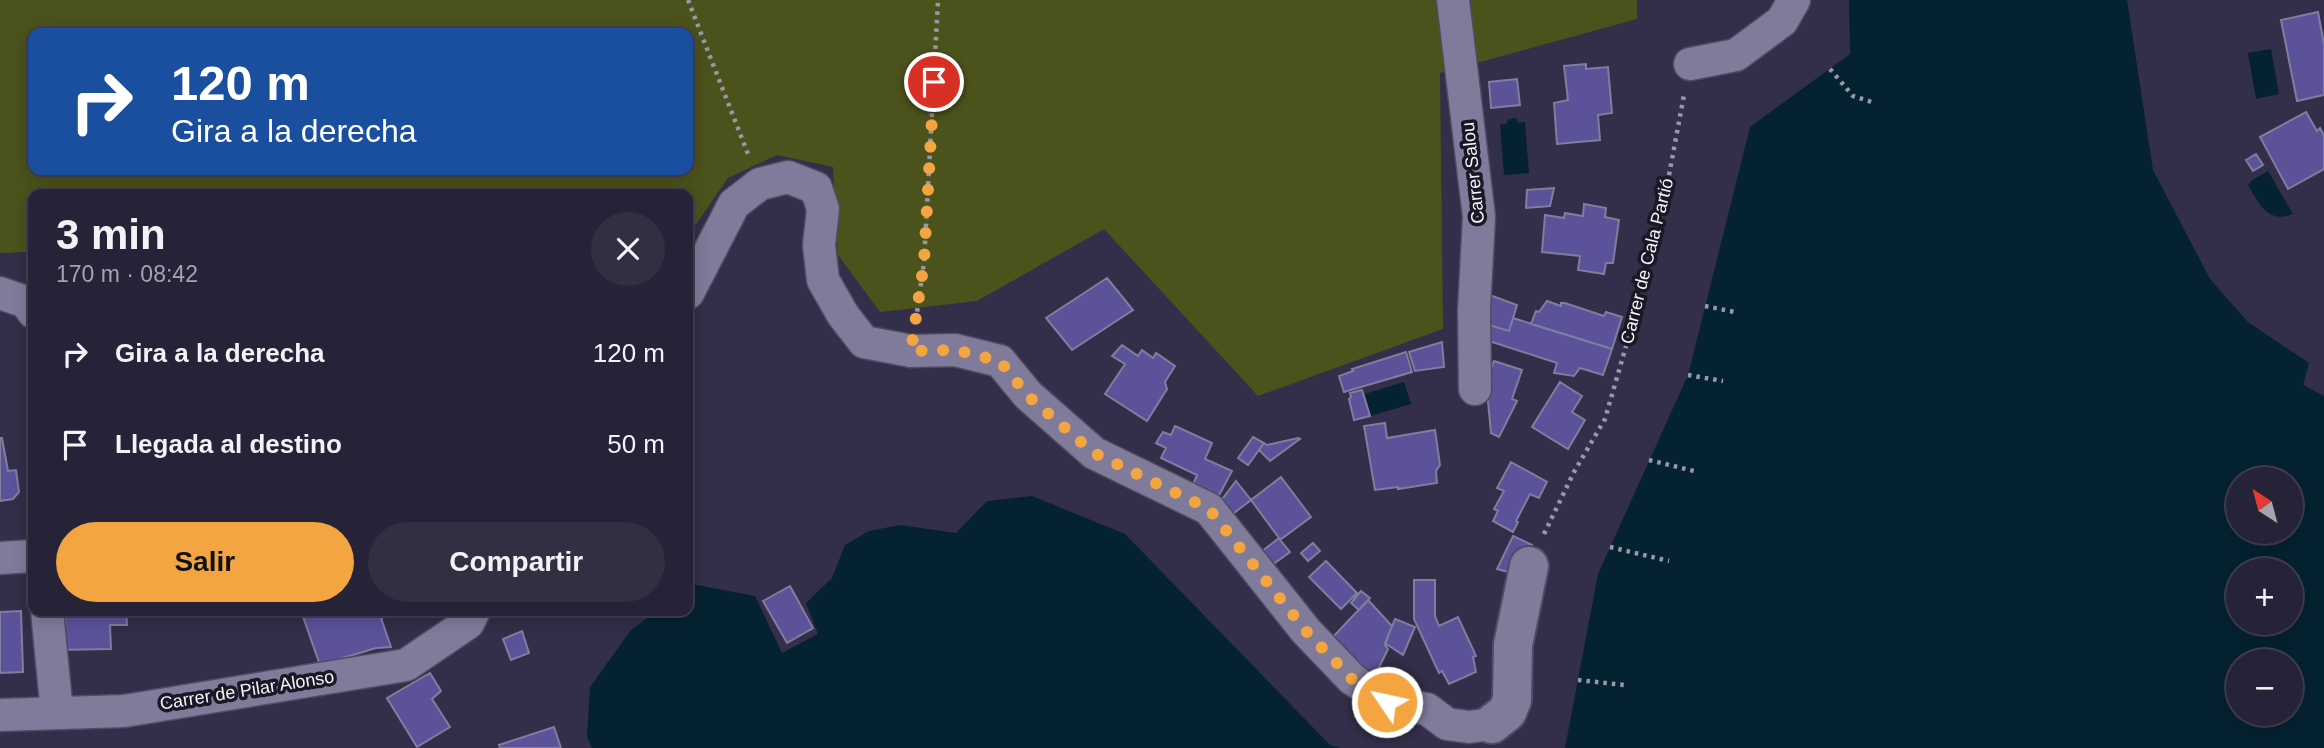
<!DOCTYPE html>
<html lang="es">
<meta charset="utf-8">
<style>
body{margin:0;font-family:Arial,sans-serif;background:#322f42;color:#f1f3f6;height:100vh;display:flex;flex-direction:column;font-size:26px;white-space:nowrap}
*{box-sizing:border-box;margin:0}
p{font-size:23px;color:#a4a4ad}
.icon{flex:none;width:38px;height:38px;fill:none;stroke:currentColor;stroke-width:2;stroke-linecap:round;stroke-linejoin:round}
.map{position:relative;flex:1;overflow:hidden}
.panel{position:absolute;left:28px;top:189px;width:665px;height:427px;display:flex;flex-direction:column;background:#262237;border-radius:14px;box-shadow:0 4px 18px #0003,0 0 0 2px #423f52}
.panel>*{flex:none}
.top-card{position:absolute;left:28px;top:28px;width:665px;height:147px;border-radius:14px;box-shadow:0 4px 18px #0003,0 0 0 2px #423f52;background:#1a4fa0;color:#fff;overflow:hidden}
.needle{width:46px;rotate:324deg}
.buttons{position:absolute;left:2226px;top:467px;display:grid;gap:14px}
.buttons a{display:grid;place-items:center;width:77px;height:77px;border-radius:50%;background:#262237;box-shadow:0 4px 18px #0003,0 0 0 2px #423f52;font-size:35px}
.pin{position:absolute;display:grid;place-items:center;width:60px;height:60px;color:#fff;margin:-30px;border:4px solid #fff;border-radius:50%;box-shadow:0 2px 7px #0007}
.me{position:absolute;width:77px;margin:-38px;rotate:304deg;stroke-linejoin:round;filter:drop-shadow(0 0 5px #0008)}
.turn{display:flex;align-items:center;gap:24px;height:147px;padding:0 28px;font-size:32px}
.turn .icon{width:91px;height:91px;stroke-width:2.5}
.turn b{display:block;font-size:49px;line-height:60px}
.round{display:grid;place-items:center;flex:none;width:74px;height:74px;border-radius:37px;background:#322f42}
.head{display:flex;align-items:center;justify-content:space-between;height:119px;padding:0 28px}
h1{font-size:42px;font-weight:600;line-height:52px}
.primary-button{display:flex;gap:14px;margin-top:auto;padding:14px 28px}
.primary-button a{flex:1;height:80px;border-radius:42px;background:#f2a540;color:#111;font-size:28px;font-weight:600;line-height:80px;text-align:center}
.primary-button a+a{background:#322f42;color:#f1f3f6}
ul{padding:0;list-style:none}
li{display:flex;align-items:center;gap:21px;height:91px;padding:0 28px}
li div{flex:1}
li b{display:block;font-size:26px}
li em{font-style:normal}
.map>svg:first-child{display:block}
</style>
<div class="map">
<svg width="2324" height="748" viewBox="0 0 2324 748">
<rect width="100%" height="100%" fill="#332e49"/>
<!-- green -->
<path fill="#4c521c" fill-rule="evenodd" d="M0,0H1637V19L1440,73L1443,329L1258,396L1104,229L977,301L880,312L838,255L833,167L777,155L728,178L688,236V194H33V261L26,252L0,253ZM33,33H688V170H33Z"/>
<!-- water -->
<path fill="#052231" fill-rule="evenodd" d="M1849,0H2127L2153,170L2210,279L2248,322L2309,363L2303,385L2324,396V748H1565L1598,574L1688,375L1750,127L1850,54ZM2238,480H2291V532H2238ZM2291,570V623H2238V570ZM2238,662H2291V714H2238Z
M2271,49L2279,94L2256,99L2248,53Z
M1516,118L1518,123L1525,122L1529,173L1504,175L1500,124H1506L1509,119Z
M2268,171L2293,214C2268,224 2259,204 2248,185L2251,181Z
M1404,382L1411,404L1371,416L1365,394Z
M1032,496L1125,534L1330,745L1340,748H592L587,736L590,687L631,630L657,611H688V587L692,584L755,596L782,653L818,634L806,603L832,578L845,545L869,531L900,525L956,533L987,501Z"/>
<!-- building -->
<path fill="#5b529a" stroke="#7f7e9e" stroke-width="2" d="M2318,12L2324,44V95L2297,101L2281,20Z
M1586,64V69L1608,67L1612,113L1598,115L1600,140L1557,144L1554,103L1568,100L1564,66Z
M1517,79L1520,105L1491,108L1489,82Z
M2306,112L2317,131L2320,128L2324,136V169L2288,189L2260,137Z
M2256,154L2263,165L2253,171L2246,160Z
M1554,188L1550,206L1526,208L1527,190Z
M1584,204L1606,208L1605,217L1619,220L1613,263H1606L1604,274L1578,270L1580,256L1542,252L1545,215L1564,218L1565,213L1583,216Z
M1107,278L1133,310L1072,350L1046,318Z
M1487,294L1517,305L1509,331L1489,325Z
M1547,301L1561,306V303H1565L1604,316L1606,312L1622,317L1612,349L1531,324L1536,311L1539,312Z
M1513,318L1612,349L1603,375L1580,368L1574,376L1554,373L1557,363L1489,341V325L1509,331Z
M1442,342L1444,367L1415,371L1409,352Z
M1122,345L1138,356L1142,350L1153,358L1156,353L1175,366L1165,382L1167,389L1147,421L1105,394L1125,364L1112,356Z
M1406,352L1412,372L1344,392L1339,376L1353,371L1352,369Z
M1494,361L1522,370L1512,399L1517,401L1499,437L1491,433L1486,381Z
M1560,382L1582,396L1572,412L1585,420L1568,449L1532,427Z
M1362,390L1370,416L1354,420L1349,399L1351,397L1350,393Z
M1385,423L1387,438L1435,430L1440,465L1436,471L1437,483L1398,489V487L1375,490L1364,426Z
M1175,426L1212,443L1205,459L1232,471L1216,501L1192,487L1197,475L1161,458L1166,448L1156,443L1163,432L1171,435Z
M1253,437L1264,443L1248,465L1238,458Z
M0,438H2L8,471L16,470L19,492L13,499L0,501Z
M1298,438L1300,439L1270,461L1259,450L1264,443L1267,445Z
M1511,462L1547,482L1539,498L1530,494L1516,521L1518,522L1513,532L1493,521L1498,511L1494,509L1504,491L1497,488Z
M1281,477L1311,517L1280,540L1290,552L1268,568L1257,555L1279,538L1251,500Z
M1236,481L1251,500L1230,516L1220,502Z
M1513,536L1532,545L1516,574L1497,569Z
M1313,543L1320,551L1308,561L1301,553Z
M1326,561L1357,593L1341,609L1309,577Z
M1414,580H1435V616L1439,626L1458,617L1476,656L1473,657L1476,672L1449,684L1442,671L1439,673L1414,619Z
M790,586L813,628L787,643L763,601Z
M1361,591L1370,598L1359,610L1351,603Z
M1368,600L1392,626L1385,645L1388,649L1371,684L1330,640Z
M21,611L23,672L0,673V612Z
M65,611H126L127,625H110L111,649L57,650V635L65,634Z
M301,611H388L390,616L381,618L391,647L376,648L320,665Z
M1395,619L1415,627L1403,655L1385,643Z
M522,631L529,653L511,660L503,639Z
M430,673L441,691L432,699L450,727L417,747L387,698Z
M554,727L561,748H500L499,745Z"/>
<g fill="none" stroke-linecap="round" stroke-linejoin="round">
<defs>
<path id="minor" d="M1453,0L1479,217L1474,310L1475,389
M1690,64L1736,55L1782,21L1794,0
M0,293L26,302L33,312
M688,293L734,204L760,184L788,177L816,188L823,209L819,245L823,280L843,315L864,342L911,351L955,350L1000,361L1028,395L1094,453L1209,509L1306,631L1352,679L1387,702L1427,709L1447,724L1469,727L1492,724
M0,558L33,556
M47,611L57,713
M0,715L124,711L406,665L468,623L474,611"/>
<path id="tertiary" d="M1492,724L1507,712L1512,700L1513,645L1529,566"/>
</defs>
<!-- minor casing -->
<use href="#minor" stroke="#4f4b60" stroke-width="35"/>
<!-- tertiary casing -->
<use href="#tertiary" stroke="#4f4b60" stroke-width="42"/>
<!-- path -->
<path stroke="#9b97aa" stroke-width="4.5" stroke-dasharray="3.5 5" stroke-linecap="butt" d="M688,0L748,154
M1830,69L1853,96L1875,103
M1705,306L1735,312
M916,320L924,262L938,0
M1688,375L1723,381
M1649,460L1694,471
M1544,534L1574,472L1605,419L1637,308L1664,202L1684,95
M1610,547L1669,561
M1578,680L1624,685"/>
<!-- minor -->
<use href="#minor" stroke="#807b9a" stroke-width="32"/>
<!-- tertiary -->
<use href="#tertiary" stroke="#807b9a" stroke-width="38"/>
</g>
<g fill="none" stroke-linecap="round" stroke-linejoin="round">
<!-- route -->
<path stroke="#f2a540" stroke-width="12" stroke-dasharray="0 21.6" d="M934,82L924,262L911,351L955,350L1000,361L1028,396L1094,453L1209,509L1306,631L1352,679L1387,702"/>
</g>
<g text-anchor="middle" dominant-baseline="central" stroke-width="7" stroke-linejoin="round" paint-order="stroke">
<!-- street labels -->
<g font-size="18" fill="#f5f3fe" stroke="#1b1825">
<text transform="translate(1473 173) rotate(-96)">Carrer Salou</text>
<text transform="translate(1647 261) rotate(-76)">Carrer de Cala Partió</text>
<text transform="translate(247 690) rotate(-9)">Carrer de Pilar Alonso</text>
</g>
</g>
</svg>
<div class="buttons">
<a><svg class="needle" viewBox="-14 -14 28 28"><path d="M0-13l5 13h-10z" fill="#e53935"/><path d="M0 13l5-13h-10z" fill="#a4a4ad"/></svg></a>
<a>+</a>
<a>−</a>
</div>
<div class="pin" style="left:934px;top:82px;background:#d93025"><svg class="icon" aria-label="arrive" viewBox="0 0 24 24"><path d="M6 21V4h12l-3 4 3 4H6"/></svg></div>
<svg class="me" style="left:1387px;top:702px" viewBox="-20 -20 40 40"><circle r="17" fill="#f2a540" stroke="#fff" stroke-width="3"/><path d="M0-11L8 9 0 5-8 9z" fill="#fff"/></svg>
<div class="top-card">
<div class="turn"><svg class="icon" aria-label="right" viewBox="0 0 24 24"><path d="M7 20v-9h11M14 6l5 5-5 5"/></svg><div><b>120 m</b>Gira a la derecha</div></div>
</div>
<section class="panel">
<div class="head"><div><h1>3 min</h1><p>170 m · 08:42</p></div><a class="round"><svg class="icon" aria-label="close" viewBox="0 0 24 24"><path d="M6 6l12 12M18 6L6 18"/></svg></a></div>
<ul>
<li><svg class="icon" aria-label="right" viewBox="0 0 24 24"><path d="M7 20v-9h11M14 6l5 5-5 5"/></svg><div><b>Gira a la derecha</b></div><em>120 m</em></li>
<li><svg class="icon" aria-label="arrive" viewBox="0 0 24 24"><path d="M6 21V4h12l-3 4 3 4H6"/></svg><div><b>Llegada al destino</b></div><em>50 m</em></li>
</ul>
<div class="primary-button"><a>Salir</a><a>Compartir</a></div>
</section>
</div>
